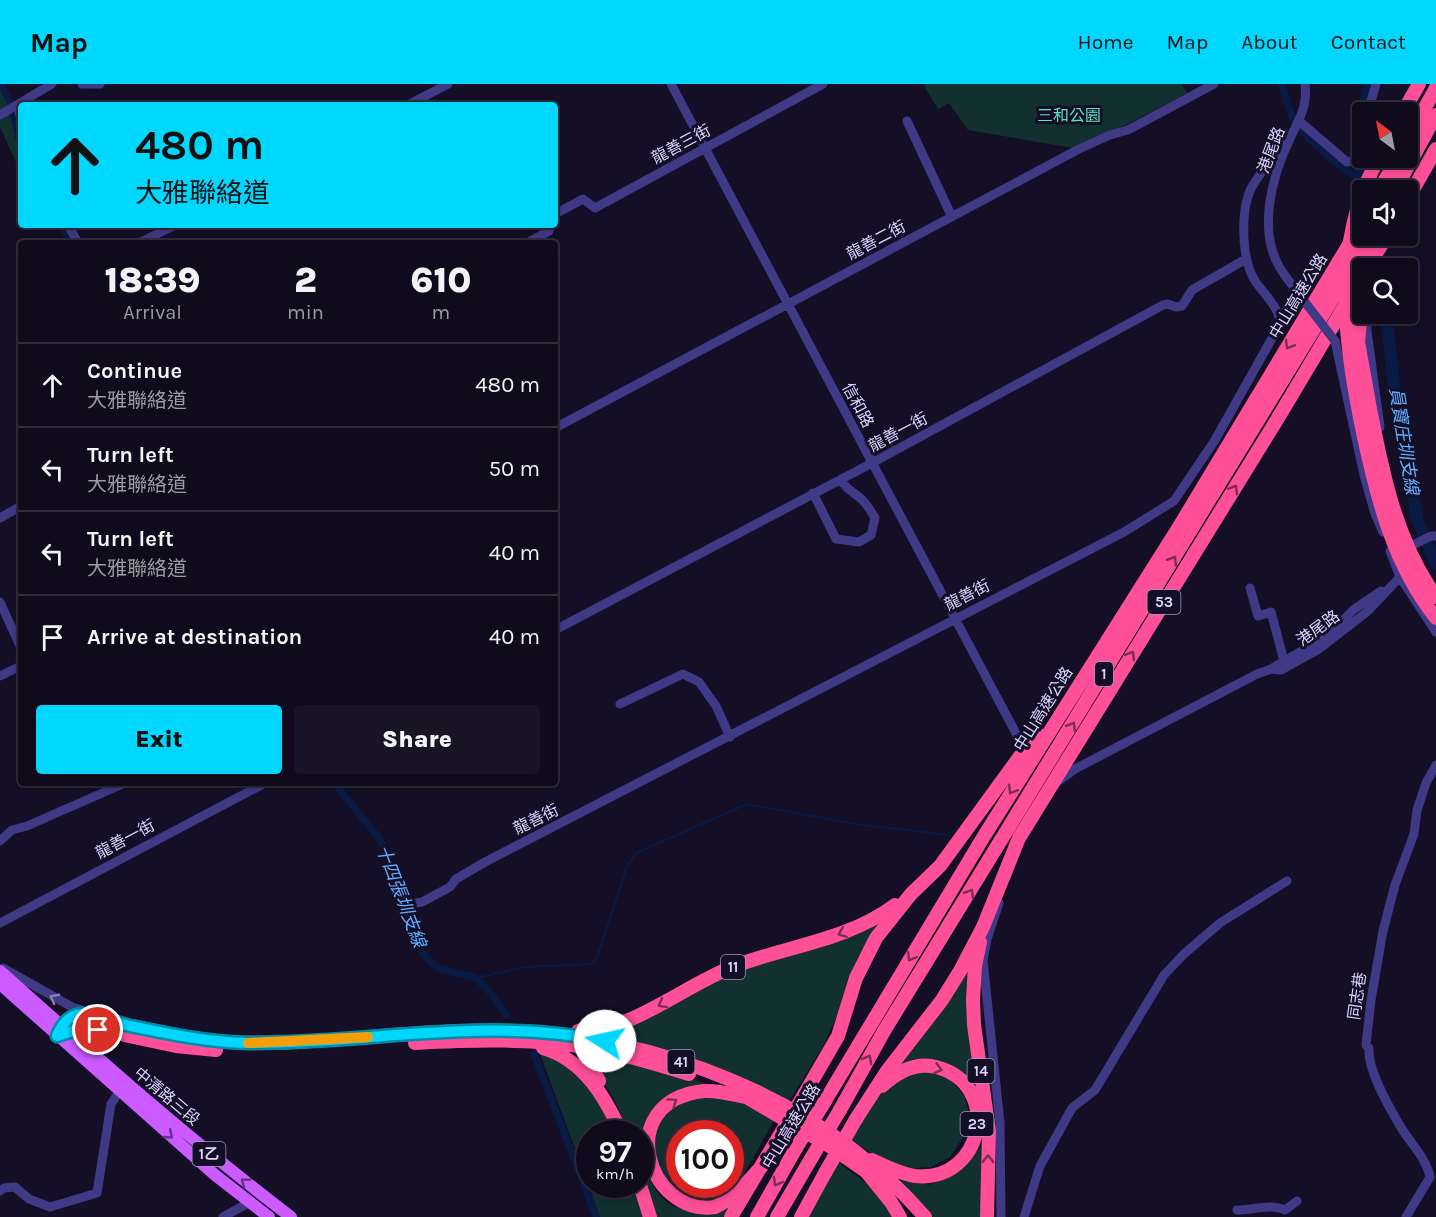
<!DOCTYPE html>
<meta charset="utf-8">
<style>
body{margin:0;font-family:Karla,"Noto Sans TC",sans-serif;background:#181425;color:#f1f3f6;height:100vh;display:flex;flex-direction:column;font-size:22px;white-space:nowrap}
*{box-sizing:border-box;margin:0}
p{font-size:20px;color:#9b9ba3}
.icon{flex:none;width:33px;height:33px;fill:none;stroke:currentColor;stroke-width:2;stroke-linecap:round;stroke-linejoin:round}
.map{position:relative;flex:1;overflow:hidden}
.details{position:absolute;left:18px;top:156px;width:540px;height:546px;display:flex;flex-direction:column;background:#0f0b1c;border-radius:6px;box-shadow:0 3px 9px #0003,0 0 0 2px #2f2b3b}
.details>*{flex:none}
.banner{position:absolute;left:18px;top:18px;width:540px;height:126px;border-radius:6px;box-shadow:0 3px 9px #0003,0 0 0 2px #2f2b3b;background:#00d7ff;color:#111;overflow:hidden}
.needle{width:39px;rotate:328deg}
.tools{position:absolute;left:1352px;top:18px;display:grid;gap:12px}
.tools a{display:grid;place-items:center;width:66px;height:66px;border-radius:6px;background:#0f0b1c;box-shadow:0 3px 9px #0003,0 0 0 2px #2f2b3b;font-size:30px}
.speed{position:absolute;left:576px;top:1036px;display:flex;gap:12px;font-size:30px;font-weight:700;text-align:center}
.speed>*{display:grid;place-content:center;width:78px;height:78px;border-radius:50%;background:#0f0b1c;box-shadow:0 3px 9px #0003,0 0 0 2px #2f2b3b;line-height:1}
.speed small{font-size:15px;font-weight:400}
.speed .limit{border:9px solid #d22;background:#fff;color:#111}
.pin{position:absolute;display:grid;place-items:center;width:51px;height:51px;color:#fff;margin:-26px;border:3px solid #fff;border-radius:50%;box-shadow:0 2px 6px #0007}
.me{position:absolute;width:66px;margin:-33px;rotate:280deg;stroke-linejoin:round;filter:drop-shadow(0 0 4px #0008)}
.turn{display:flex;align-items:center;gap:21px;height:126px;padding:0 18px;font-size:27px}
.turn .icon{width:78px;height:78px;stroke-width:2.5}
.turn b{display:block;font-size:42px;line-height:51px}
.eta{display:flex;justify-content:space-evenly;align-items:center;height:102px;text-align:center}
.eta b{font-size:36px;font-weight:800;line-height:42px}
.cta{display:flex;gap:12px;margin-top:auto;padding:12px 18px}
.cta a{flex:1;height:69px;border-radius:6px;background:#00d7ff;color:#111;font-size:24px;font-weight:800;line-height:69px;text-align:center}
.cta a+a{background:#181425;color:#f1f3f6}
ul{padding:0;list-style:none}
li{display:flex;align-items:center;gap:18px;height:84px;padding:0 18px;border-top:2px solid #2f2b3b}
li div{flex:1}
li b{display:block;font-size:22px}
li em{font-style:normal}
header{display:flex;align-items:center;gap:36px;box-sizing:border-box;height:84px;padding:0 30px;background:#00d7ff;color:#111}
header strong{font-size:28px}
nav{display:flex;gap:33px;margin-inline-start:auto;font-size:21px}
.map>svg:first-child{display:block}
</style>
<header>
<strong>Map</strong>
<nav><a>Home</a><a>Map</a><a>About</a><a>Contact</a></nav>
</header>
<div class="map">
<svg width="1436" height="1133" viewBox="0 0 1436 1133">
<rect width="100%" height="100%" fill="#140f26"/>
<!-- green -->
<path fill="#123030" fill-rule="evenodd" d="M926,0H1182L1187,9L1120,44L1073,64L968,46L949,19L938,25L924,2Z
M0,2L10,22L16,23L21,42V89L0,43Z
M880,838L882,840L858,873L837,932L822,964L788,1019L593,951L662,927L741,885Z
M968,873L979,1011C951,978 936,968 893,985Z
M541,967L555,972L589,997L616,1050H590V1101H635L644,1133H600L541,972Z
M593,971L648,980L713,1002L688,1009L651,1040C649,1053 646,1068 646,1082C647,1091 652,1100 657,1108C676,1133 705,1130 733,1120L723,1133H655L641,1090L640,1050H629L616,1019L603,996Z
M927,986L948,993L965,1013L969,1030L967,1047L950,1073L931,1083L900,1085L848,1055L887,998Z
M719,1011L747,1021L775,1035L735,1106L707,1124L654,1096L655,1044L667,1027L678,1018ZM680,1050H730V1101H680Z
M974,1063L976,1068L981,1063V1133H933L896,1097L922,1098L928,1101L949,1094Z
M836,1077L878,1108L893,1133H807Z"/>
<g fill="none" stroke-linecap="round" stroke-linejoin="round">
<!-- stream -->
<path stroke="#091b45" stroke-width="2" d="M476,894L525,883L591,880L597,873L627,782L636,769L747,720L855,740L947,751"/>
<!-- canal -->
<path stroke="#091b45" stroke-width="7" d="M1,0L11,20L21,63
M1282,0C1285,11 1288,22 1292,32C1299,50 1344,88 1362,95
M62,141L71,159
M334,699L379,754L388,771L399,805L410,825L416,853L423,870L437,884L476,894L490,908L506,931
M534,970L596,1133"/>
<!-- river -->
<path stroke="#091b45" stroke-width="12" d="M1363,28L1370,0
M1362,33C1358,57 1358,83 1365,106
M1376,164L1380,184
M1386,230L1398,336L1418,438L1436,480"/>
<!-- minor -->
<path stroke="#403986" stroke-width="9" d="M82,0H100
M671,0L1019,655
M17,21L21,35
M408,21L448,0
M1368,28L1376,0
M0,31L52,0
M907,37L952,133
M1299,37L1347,78L1367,74
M555,130L583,115L595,124L823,0
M68,141L78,159
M139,159L175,141
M527,159L549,147L550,141
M1298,209C1292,200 1284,192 1279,182C1258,146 1272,92 1289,57C1298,36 1308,24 1305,0
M1367,230V247L1380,343
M1335,257L1364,391L1375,430L1383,448
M555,344L1079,65L1110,51L1128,46L1214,0
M813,409L836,455L859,458L871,451L875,434C870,426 866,418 859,413C850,406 846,405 841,395
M0,434L21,422
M1403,466L1431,452H1436
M1390,467L1400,493L1436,548
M1250,504L1258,532L1271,528L1284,577
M0,518L21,564
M555,546L872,379L1163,221L1168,220L1176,223L1182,222L1192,206L1246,175
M1271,585L1312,561L1337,543L1353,526L1381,507
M0,592L21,582
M620,620L683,590L699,598L716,622L730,653
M1057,698L1075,685L1257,590L1271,585L1281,586L1319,565L1368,527L1400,493
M0,757L12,746L27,742L125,699
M999,819L987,855L983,876L1000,1039L1001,1133
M410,820L422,818L450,803L456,795L485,778L1124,448L1174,417L1215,356L1280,240C1280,224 1264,210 1255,197C1241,174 1239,120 1255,98C1263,85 1276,70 1287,59
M0,839L265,699
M3,884L72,923L128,941
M60,946L72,932L87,930
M65,949C84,943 104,946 124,951
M92,969L97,954L110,948
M0,1107L4,1104L15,1103L29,1115L50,1123L97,1109L111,1020L119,1008
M1237,1126C1253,1126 1271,1119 1285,1126L1297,1117
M223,1133L250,1118
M1024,1133L1040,1082L1072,1024L1095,1006L1164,891L1184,870L1220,839L1287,797
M1406,1133L1430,1093C1426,1074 1412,1061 1402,1045C1390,1025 1367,986 1369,964L1366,961L1371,916L1383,847L1395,801L1414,750L1417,726L1426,699L1436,681"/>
<!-- major -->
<path stroke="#cb5bff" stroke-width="12" d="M0,887C95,972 190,1056 291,1133
M0,900L215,1091L269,1133"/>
<!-- highway -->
<path stroke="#ff4f99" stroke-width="14" d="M1403,28L1419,0
M1407,56L1436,4
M1363,106L1378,74
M1379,106L1398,74
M1395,106L1436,31
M1407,116L1436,65
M1367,184L1387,152
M1362,217L1358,258L1370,325
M980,858L975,882L973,916L974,941L989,1047L987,1133
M128,941C161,948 193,956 226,958C317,963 407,945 498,947C653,949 822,1014 925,1133
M578,947L614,941L629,936C664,921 696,898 732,883C786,862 847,857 895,821
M124,951L176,962L216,966
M590,956L589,977L599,997
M415,959C473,956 533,954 591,964C624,970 657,980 689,990
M543,964C584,976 605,1013 622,1050
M805,1009L838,952L856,894L876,854L911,810L940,782L1037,649
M743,1011L831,1063L867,1088
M749,1014C735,1011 720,1006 704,1007C611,1017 648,1133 715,1123C735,1114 749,1096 763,1081
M825,1017L984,752L1179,443L1362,139
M840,1026L884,947L1371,152
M856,1035L887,987L942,916L960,887L983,843L1019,754L1278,334L1362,193
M872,1076C885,1082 900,1090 915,1092C984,1099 1003,1000 936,983C916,978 897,988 882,1002
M865,1086L891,1118L900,1133
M640,1101L650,1133
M731,1133L778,1054
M757,1133L796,1064
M777,1133L812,1073
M801,1133L825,1089"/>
<!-- minor-bridge -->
<path stroke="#403986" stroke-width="9" d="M1298,209L1335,257"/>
<!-- highway-bridge -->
<path stroke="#ff4f99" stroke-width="14" d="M1362,110C1334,189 1347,273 1364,353C1378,418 1394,481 1436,534
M1370,325C1383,391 1396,457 1436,513
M778,1054L805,1009
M796,1064L825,1017
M812,1073L840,1026
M825,1089L856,1035"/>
</g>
<!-- one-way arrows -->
<defs><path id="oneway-chevron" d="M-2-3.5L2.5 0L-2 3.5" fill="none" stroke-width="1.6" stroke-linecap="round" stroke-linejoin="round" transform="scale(1.5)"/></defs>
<g stroke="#7e2c5a">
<use href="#oneway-chevron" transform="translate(1289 261) rotate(121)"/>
<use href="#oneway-chevron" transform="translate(1234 405) rotate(-58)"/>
<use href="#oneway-chevron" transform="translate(1173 476) rotate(-59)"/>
<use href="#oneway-chevron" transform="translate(1131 571) rotate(-58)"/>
<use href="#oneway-chevron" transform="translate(1072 642) rotate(-59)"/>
<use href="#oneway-chevron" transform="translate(1012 706) rotate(122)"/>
<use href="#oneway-chevron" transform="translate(970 809) rotate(-59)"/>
<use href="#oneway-chevron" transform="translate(842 849) rotate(159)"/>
<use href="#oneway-chevron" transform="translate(911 873) rotate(121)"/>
<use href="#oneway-chevron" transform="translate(662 920) rotate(151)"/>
<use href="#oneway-chevron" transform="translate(868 975) rotate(-61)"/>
<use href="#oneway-chevron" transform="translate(938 985) rotate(15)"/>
<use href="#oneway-chevron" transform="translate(673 1018) rotate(-35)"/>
<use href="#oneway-chevron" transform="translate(988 1075) rotate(-89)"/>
<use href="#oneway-chevron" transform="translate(777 1098) rotate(119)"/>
</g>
<use stroke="#867fbc" href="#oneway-chevron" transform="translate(54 914) rotate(-152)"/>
<g stroke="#663188">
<use href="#oneway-chevron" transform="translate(169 1051) rotate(41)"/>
<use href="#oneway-chevron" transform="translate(245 1098) rotate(-143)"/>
</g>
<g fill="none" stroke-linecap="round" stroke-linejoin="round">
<defs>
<path id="route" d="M98,946H76L57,952C62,940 68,932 81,930C98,931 114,938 130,942C169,950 207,958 247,959C366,960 486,932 605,957"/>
</defs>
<!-- route casing -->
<use href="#route" stroke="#008ca6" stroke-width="15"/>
<!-- route -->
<use href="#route" stroke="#00d7ff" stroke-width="10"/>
<!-- slow -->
<path stroke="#f59e0b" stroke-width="10" d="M248,959L368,953"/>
</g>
<g text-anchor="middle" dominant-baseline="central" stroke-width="6" stroke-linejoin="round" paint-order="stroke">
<!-- shield labels -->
<g fill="#140f26" stroke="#9f99be" stroke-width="1.5">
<rect x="1147.5" y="506" width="33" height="24" rx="4.5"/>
<rect x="1095" y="578" width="18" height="24" rx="4.5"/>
<rect x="721" y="871" width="24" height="24" rx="4.5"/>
<rect x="667.5" y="966" width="27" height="24" rx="4.5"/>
<rect x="967.5" y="975" width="27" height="24" rx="4.5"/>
<rect x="960.5" y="1028" width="33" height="24" rx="4.5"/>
<rect x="192.5" y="1058" width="33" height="24" rx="4.5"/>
</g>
<g font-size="15" font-weight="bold" fill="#dbd4ff">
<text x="1164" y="518">53</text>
<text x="1104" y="590">1</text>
<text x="733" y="883">11</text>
<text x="681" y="978">41</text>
<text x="981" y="987">14</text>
<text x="977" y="1040">23</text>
<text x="209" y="1070">1乙</text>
</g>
<!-- park labels -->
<g font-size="16" fill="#5de2c8" stroke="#140f26">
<text x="1069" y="31">三和公園</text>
</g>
<!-- street labels -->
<g font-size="16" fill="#dbd4ff" stroke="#140f26">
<text transform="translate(681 60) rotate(-28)">龍善三街</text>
<text transform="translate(1271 66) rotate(-69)">港尾路</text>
<text transform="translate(876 156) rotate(-28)">龍善二街</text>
<text transform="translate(1298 212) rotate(-59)">中山高速公路</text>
<text transform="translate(858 321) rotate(62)">信和路</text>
<text transform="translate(898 348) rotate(-28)">龍善一街</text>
<text transform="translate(967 511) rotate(-27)">龍善街</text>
<text transform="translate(1318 544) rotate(-36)">港尾路</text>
<text transform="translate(1043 625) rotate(-58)">中山高速公路</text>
<text transform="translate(536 735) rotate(-26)">龍善街</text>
<text transform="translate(125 755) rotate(-28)">龍善一街</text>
<text transform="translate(1357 912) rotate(-82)">同志巷</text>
<text transform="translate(167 1012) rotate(40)">中清路三段</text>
<text transform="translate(791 1042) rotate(-59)">中山高速公路</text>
</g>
<!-- water labels -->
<g font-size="18" font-style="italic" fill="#62adff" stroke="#140f26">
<text transform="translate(1404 357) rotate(81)">員寶庄圳支線</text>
<text transform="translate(401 812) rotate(69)">十四張圳支線</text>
</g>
</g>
</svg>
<div class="tools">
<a><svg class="needle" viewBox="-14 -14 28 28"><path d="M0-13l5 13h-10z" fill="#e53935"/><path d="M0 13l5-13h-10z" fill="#9b9ba3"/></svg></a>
<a><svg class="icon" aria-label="sound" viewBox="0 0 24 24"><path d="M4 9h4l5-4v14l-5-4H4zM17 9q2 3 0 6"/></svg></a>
<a><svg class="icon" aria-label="search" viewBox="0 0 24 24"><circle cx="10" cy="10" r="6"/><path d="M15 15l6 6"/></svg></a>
</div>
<div class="speed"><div>97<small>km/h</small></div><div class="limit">100</div></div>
<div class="pin" style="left:98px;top:946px;background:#d93025"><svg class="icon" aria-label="arrive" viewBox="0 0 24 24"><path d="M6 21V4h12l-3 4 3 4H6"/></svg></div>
<svg class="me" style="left:605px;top:957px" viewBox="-20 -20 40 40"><circle r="19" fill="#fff"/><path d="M0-13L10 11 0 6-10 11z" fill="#00d7ff"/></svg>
<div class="banner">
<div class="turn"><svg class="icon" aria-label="ahead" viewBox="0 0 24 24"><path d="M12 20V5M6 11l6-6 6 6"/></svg><div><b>480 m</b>大雅聯絡道</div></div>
</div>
<section class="details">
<div class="eta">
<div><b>18:39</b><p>Arrival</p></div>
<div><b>2</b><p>min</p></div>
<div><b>610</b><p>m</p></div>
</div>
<ul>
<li><svg class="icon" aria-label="ahead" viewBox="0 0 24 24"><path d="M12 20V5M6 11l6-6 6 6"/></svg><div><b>Continue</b><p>大雅聯絡道</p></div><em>480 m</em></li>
<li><svg class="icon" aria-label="left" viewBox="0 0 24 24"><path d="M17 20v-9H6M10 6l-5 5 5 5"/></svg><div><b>Turn left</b><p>大雅聯絡道</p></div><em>50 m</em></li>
<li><svg class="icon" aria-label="left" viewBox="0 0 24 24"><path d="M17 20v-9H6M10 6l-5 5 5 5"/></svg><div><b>Turn left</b><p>大雅聯絡道</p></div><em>40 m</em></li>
<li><svg class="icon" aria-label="arrive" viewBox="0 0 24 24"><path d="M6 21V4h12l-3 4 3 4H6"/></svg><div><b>Arrive at destination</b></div><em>40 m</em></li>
</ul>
<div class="cta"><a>Exit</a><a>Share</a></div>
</section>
</div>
